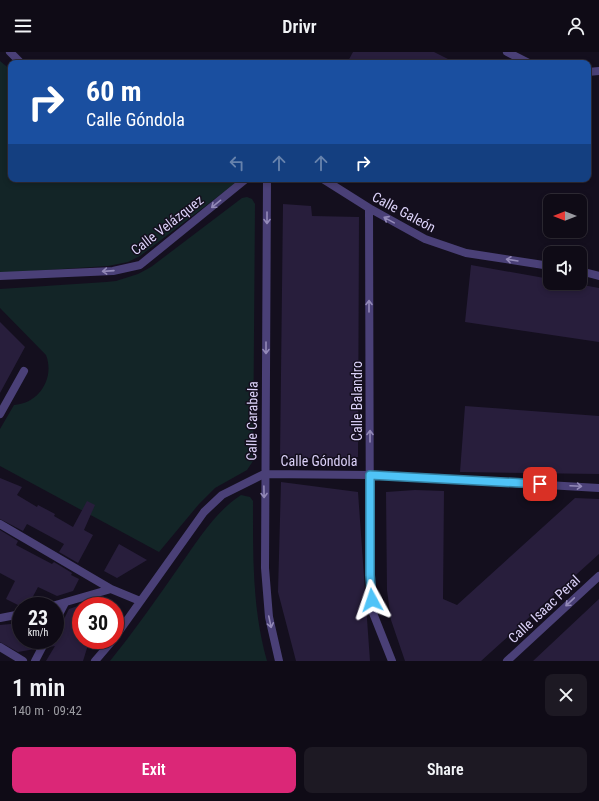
<!DOCTYPE html>
<meta charset="utf-8">
<style>
body{margin:0;font-family:"Roboto Condensed",sans-serif;background:#1d1923;color:#f1f3f6;height:100vh;display:flex;flex-direction:column;font-size:15px;white-space:nowrap}
*{box-sizing:border-box;margin:0}
p{font-size:13px;color:#9b9ba1}
.icon{flex:none;width:22px;height:22px;fill:none;stroke:currentColor;stroke-width:2;stroke-linecap:round;stroke-linejoin:round}
.map{position:relative;height:609px;overflow:hidden}
.side{display:flex;flex-direction:column;background:#0f0b16;flex:1}
.side>*{flex:none}
.top-card{position:absolute;left:8px;top:8px;width:583px;height:122px;border-radius:8px;box-shadow:0 2px 6px #0003,0 0 0 1px #2f2b35;background:#1a4fa0;color:#fff;overflow:hidden}
.needle{width:26px;rotate:270deg}
.tools{position:absolute;left:543px;top:142px;display:grid;gap:8px}
.tools a{display:grid;place-items:center;width:44px;height:44px;border-radius:8px;background:#0f0b16;box-shadow:0 2px 6px #0003,0 0 0 1px #2f2b35;font-size:20px}
.speed{position:absolute;left:12px;top:545px;display:flex;gap:8px;font-size:20px;font-weight:700;text-align:center}
.speed>*{display:grid;place-content:center;width:52px;height:52px;border-radius:50%;background:#0f0b16;box-shadow:0 2px 6px #0003,0 0 0 1px #2f2b35;line-height:1}
.speed small{font-size:10px;font-weight:400}
.speed .limit{border:6px solid #d22;background:#fff;color:#111}
.pin{position:absolute;display:grid;place-items:center;width:34px;height:34px;color:#fff;margin:-17px;border-radius:8px;box-shadow:0 2px 6px #0006}
.me{position:absolute;width:44px;margin:-22px;rotate:355deg;stroke-linejoin:round;filter:drop-shadow(0 0 3px #0008)}
.turn{display:flex;align-items:center;gap:14px;height:84px;padding:0 12px;font-size:18px}
.turn .icon{width:52px;height:52px;stroke-width:2.5}
.turn b{display:block;font-size:28px;line-height:34px}
.lanes{display:flex;align-items:center;height:38px;padding:0 12px;background:#0003;justify-content:center;gap:20px;direction:ltr}
.lanes .off{opacity:.35}
.round{display:grid;place-items:center;flex:none;width:42px;height:42px;border-radius:8px;background:#1d1923}
.head{display:flex;align-items:center;justify-content:space-between;height:68px;padding:0 12px}
h1{font-size:24px;font-weight:600;line-height:30px}
.cta{display:flex;gap:8px;margin-top:auto;padding:8px 12px}
.cta a{flex:1;height:46px;border-radius:8px;background:#db2777;color:#fff;font-size:16px;font-weight:600;line-height:46px;text-align:center}
.cta a+a{background:#1d1923;color:#f1f3f6}
header{display:flex;justify-content:space-between;align-items:center;height:52px;padding:0 12px;background:#0f0b16;font-size:18px;font-weight:600}
.map>svg:first-child{display:block}
</style>
<header><svg class="icon" aria-label="menu" viewBox="0 0 24 24"><path d="M4 6h16M4 12h16M4 18h16"/></svg>Drivr<svg class="icon" aria-label="person" viewBox="0 0 24 24"><circle cx="12" cy="8" r="4"/><path d="M4 21q1-7 8-7t8 7"/></svg></header>
<div class="map">
<svg width="599" height="609" viewBox="0 0 599 609">
<rect width="100%" height="100%" fill="#140f1e"/>
<!-- green -->
<path fill="#132527" d="M0,9L11,18V127H235L237,130L140,204L128,210L108,214L0,221Z
M247,145L252,147L255,152L253,409L247,418L215,436L199,452L159,500L0,414V377L14,353C39,352 55,326 46,303L0,256V237L106,230L116,229L138,222L151,215L242,146Z
M241,443L250,445L253,449C253,503 252,556 267,609H110C135,578 158,545 181,512C199,487 215,460 241,443Z"/>
<!-- building -->
<path fill="#281e3c" d="M353,0H434L456,11H347Z
M283,152L311,154L312,164L359,165L358,405L280,407Z
M471,213L550,227V231H572L599,236V290L465,270Z
M0,270L25,295L0,341Z
M465,354L599,364V422L460,420Z
M0,426L22,435L17,443L37,455L38,453L55,462L54,464L73,475L87,449L95,453L84,478L93,483L78,511L59,500L64,492L27,472L23,479L0,467Z
M281,430L358,440L370,609H296L278,540Z
M415,438L444,439L443,547L457,553L575,446L599,447V502L481,609H405L391,568L387,538L386,440Z
M0,478L18,489L16,493L52,512L54,510L72,521L71,523L79,527L73,539L57,544L38,535L30,550L18,553L6,547L15,529L0,521Z
M119,492L147,508L117,526L104,519Z
M599,547V609H533Z
M81,553V589L88,593L83,609H46L55,594L49,595L53,588H55V585L69,557Z
M21,571V588H40L35,597L18,600L0,590V573Z"/>
<g fill="none" stroke-linecap="round" stroke-linejoin="round">
<!-- street -->
<path stroke="#4a4077" stroke-width="8" d="M10,0L21,11
M507,0L529,11
M588,20L599,19
M267,127L265,516L269,565L279,609
M323,127L369,156L425,187L466,201L550,214
M369,156L370,523L373,561L392,609
M580,219L599,224
M0,224L113,219L140,213L246,127
M0,362L24,319
M0,472L111,537L140,549
M52,554L111,537
M0,566L21,562
M55,570L65,551
M115,585L204,460L222,443L264,422L370,423L599,436
M0,595L23,609
M35,609L46,588
M95,609L113,588
M507,609L599,524"/>
</g>
<!-- one-way arrows -->
<defs><path id="oneway-shaft" d="M-6 0H5M1.5-3L5.5 0L1.5 3" fill="none" stroke-width="1.6" stroke-linecap="round" stroke-linejoin="round"/></defs>
<g stroke="#9389b8">
<use href="#oneway-shaft" transform="translate(216 152) rotate(141)"/>
<use href="#oneway-shaft" transform="translate(267 166) rotate(90)"/>
<use href="#oneway-shaft" transform="translate(389 168) rotate(-151)"/>
<use href="#oneway-shaft" transform="translate(512 208) rotate(-171)"/>
<use href="#oneway-shaft" transform="translate(108 219) rotate(176)"/>
<use href="#oneway-shaft" transform="translate(369 254) rotate(-90)"/>
<use href="#oneway-shaft" transform="translate(266 296) rotate(90)"/>
<use href="#oneway-shaft" transform="translate(370 384) rotate(-90)"/>
<use href="#oneway-shaft" transform="translate(576 434) rotate(3)"/>
<use href="#oneway-shaft" transform="translate(264 440) rotate(89)"/>
<use href="#oneway-shaft" transform="translate(570 550) rotate(137)"/>
<use href="#oneway-shaft" transform="translate(270 570) rotate(78)"/>
</g>
<g fill="none" stroke-linecap="round" stroke-linejoin="round">
<defs>
<path id="route" d="M372,548L370,523V423L540,432"/>
</defs>
<!-- route casing -->
<use href="#route" stroke="#337fa1" stroke-width="10"/>
<!-- route -->
<use href="#route" stroke="#4fc3f7" stroke-width="7"/>
</g>
<g text-anchor="middle" dominant-baseline="central" stroke-width="3" stroke-linejoin="round" paint-order="stroke">
<!-- street labels -->
<g font-size="14" fill="#dcd2f9" stroke="#140f1e">
<text transform="translate(404 160) rotate(28)">Calle Galeón</text>
<text transform="translate(167 173) rotate(-38)">Calle Velázquez</text>
<text transform="translate(357 349) rotate(-90)">Calle Balandro</text>
<text transform="translate(252 369) rotate(-89)">Calle Carabela</text>
<text x="319" y="409">Calle Góndola</text>
<text transform="translate(544 557) rotate(-43)">Calle Isaac Peral</text>
</g>
</g>
</svg>
<div class="tools">
<a><svg class="needle" viewBox="-14 -14 28 28"><path d="M0-13l5 13h-10z" fill="#e53935"/><path d="M0 13l5-13h-10z" fill="#9b9ba1"/></svg></a>
<a><svg class="icon" aria-label="sound" viewBox="0 0 24 24"><path d="M4 9h4l5-4v14l-5-4H4zM17 9q2 3 0 6"/></svg></a>
</div>
<div class="speed"><div>23<small>km/h</small></div><div class="limit">30</div></div>
<div class="pin" style="left:540px;top:432px;background:#d93025"><svg class="icon" aria-label="arrive" viewBox="0 0 24 24"><path d="M6 21V4h12l-3 4 3 4H6"/></svg></div>
<svg class="me" style="left:372px;top:548px" viewBox="-20 -20 40 40"><path d="M0-17L14 15 0 8-14 15z" fill="#4fc3f7" stroke="#fff" stroke-width="4"/></svg>
<div class="top-card">
<div class="turn"><svg class="icon" aria-label="right" viewBox="0 0 24 24"><path d="M7 20v-9h11M14 6l5 5-5 5"/></svg><div><b>60 m</b>Calle Góndola</div></div>
<div class="lanes"><svg class="icon off" aria-label="left" viewBox="0 0 24 24"><path d="M17 20v-9H6M10 6l-5 5 5 5"/></svg><svg class="icon off" aria-label="ahead" viewBox="0 0 24 24"><path d="M12 20V5M6 11l6-6 6 6"/></svg><svg class="icon off" aria-label="ahead" viewBox="0 0 24 24"><path d="M12 20V5M6 11l6-6 6 6"/></svg><svg class="icon" aria-label="right" viewBox="0 0 24 24"><path d="M7 20v-9h11M14 6l5 5-5 5"/></svg></div>
</div>
</div>
<section class="side">
<div class="head"><div><h1>1 min</h1><p>140 m · 09:42</p></div><a class="round"><svg class="icon" aria-label="close" viewBox="0 0 24 24"><path d="M6 6l12 12M18 6L6 18"/></svg></a></div>
<div class="cta"><a>Exit</a><a>Share</a></div>
</section>
